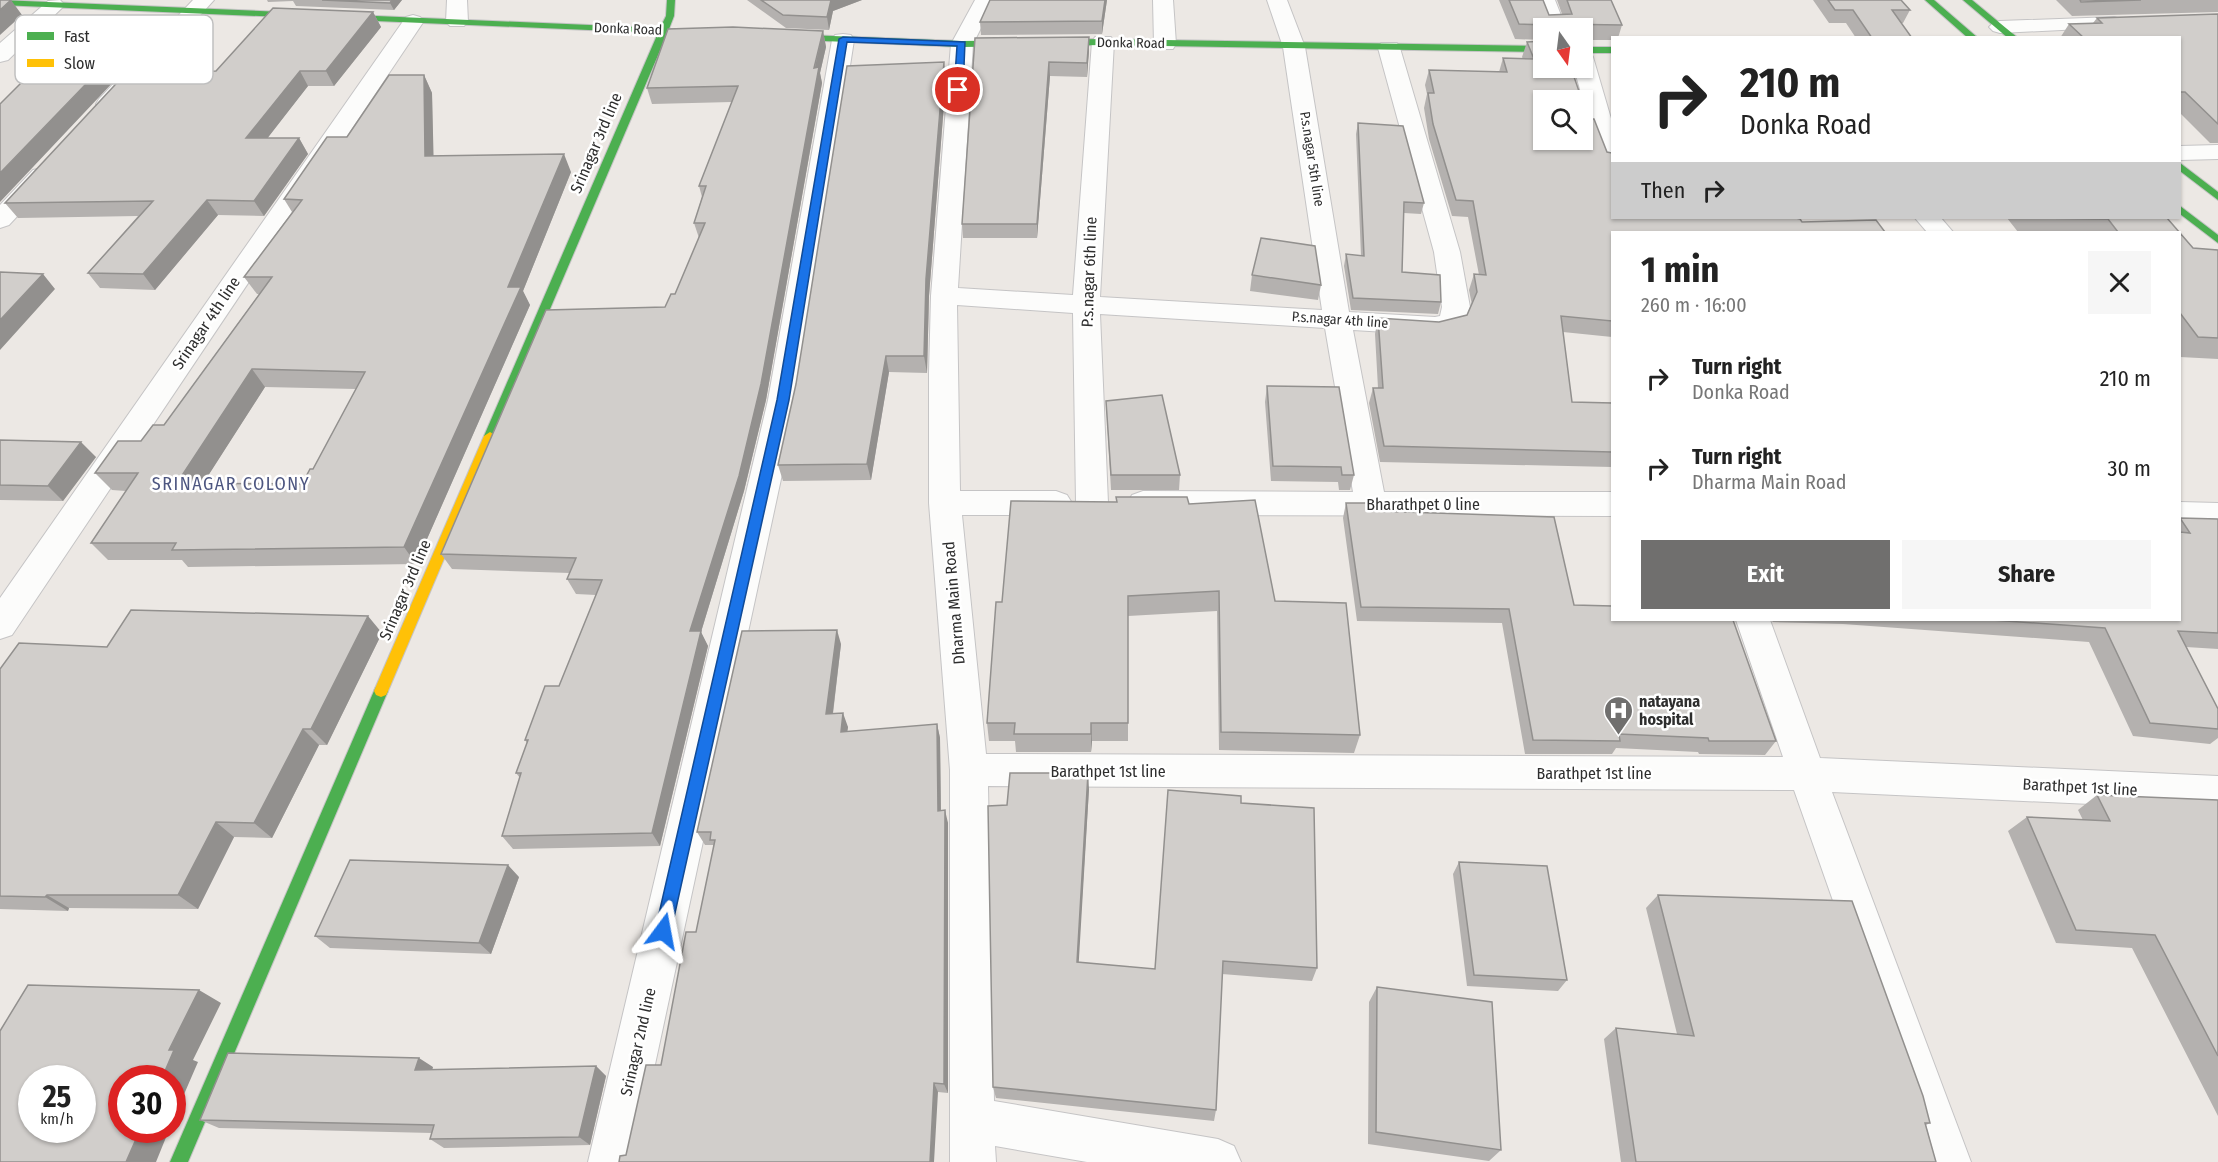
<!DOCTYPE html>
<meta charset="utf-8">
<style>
body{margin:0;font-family:"Fira Sans Condensed",sans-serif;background:#f6f6f6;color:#222;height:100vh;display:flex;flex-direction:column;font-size:22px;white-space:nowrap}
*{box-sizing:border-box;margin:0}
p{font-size:20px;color:#767676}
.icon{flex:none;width:33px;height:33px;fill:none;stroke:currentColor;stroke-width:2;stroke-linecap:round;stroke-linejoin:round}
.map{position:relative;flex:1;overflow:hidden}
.drawer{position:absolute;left:1611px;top:231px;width:570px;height:390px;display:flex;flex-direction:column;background:#fff;border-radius:0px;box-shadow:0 2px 4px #0004}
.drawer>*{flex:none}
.top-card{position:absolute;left:1611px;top:36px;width:570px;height:183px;border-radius:0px;box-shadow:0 2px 4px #0004;background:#fff;color:#222;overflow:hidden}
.needle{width:39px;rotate:166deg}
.tools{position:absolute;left:1533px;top:18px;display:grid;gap:12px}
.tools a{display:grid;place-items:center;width:60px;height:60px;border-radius:0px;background:#fff;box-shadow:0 2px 4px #0004;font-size:30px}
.speed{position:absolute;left:18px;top:1065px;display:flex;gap:12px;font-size:30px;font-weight:700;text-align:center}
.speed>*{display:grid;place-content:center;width:78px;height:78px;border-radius:50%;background:#fff;box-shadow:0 2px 4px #0004;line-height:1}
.speed small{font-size:15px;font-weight:400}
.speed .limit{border:9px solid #d22;background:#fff;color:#111}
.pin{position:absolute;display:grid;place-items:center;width:51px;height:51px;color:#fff;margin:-26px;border:3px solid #fff;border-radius:50%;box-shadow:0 2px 6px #0007}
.me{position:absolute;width:66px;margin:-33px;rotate:13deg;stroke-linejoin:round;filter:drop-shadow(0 0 4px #0008)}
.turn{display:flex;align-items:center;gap:21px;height:126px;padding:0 30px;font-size:27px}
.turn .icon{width:78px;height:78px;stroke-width:2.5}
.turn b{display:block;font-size:42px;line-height:51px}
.then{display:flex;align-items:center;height:57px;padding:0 30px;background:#0003;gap:12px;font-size:22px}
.round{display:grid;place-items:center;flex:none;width:63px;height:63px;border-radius:0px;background:#f6f6f6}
.headline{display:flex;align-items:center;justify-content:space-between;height:102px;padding:0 30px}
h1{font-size:36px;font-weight:700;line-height:45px}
.cta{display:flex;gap:12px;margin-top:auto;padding:12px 30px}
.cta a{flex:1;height:69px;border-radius:0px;background:#706f6e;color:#fff;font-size:24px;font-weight:700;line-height:69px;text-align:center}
.cta a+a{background:#f6f6f6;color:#222}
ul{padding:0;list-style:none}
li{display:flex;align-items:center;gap:18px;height:90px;padding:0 30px}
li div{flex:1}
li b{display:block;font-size:22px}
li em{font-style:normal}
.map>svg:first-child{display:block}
</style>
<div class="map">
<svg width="2218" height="1162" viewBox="0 0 2218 1162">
<rect width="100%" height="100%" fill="#ece8e4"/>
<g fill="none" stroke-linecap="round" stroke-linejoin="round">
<defs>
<path id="street" d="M193,0H214L115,109H99L96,104L99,99Z
M447,0H467L468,22L464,26H450L446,22Z
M975,0H995L973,44L958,288L1073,295L1092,42L1095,37H1111L1114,42L1100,297L1322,310L1283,47L1267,0H1287L1305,47L1349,312L1435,317L1440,316L1442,307L1434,252L1378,48L1381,43H1397L1400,48L1460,252L1470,307L1462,329L1435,335L1353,330L1384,492H1612V516L1143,515L1132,511L1127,503L1132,495L1143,491L1353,492L1325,328L1100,314L1108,503L1103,511L1092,515L1081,511L1076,503L1073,313L957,305L960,491H1056L1067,495L1072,503L1067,511L1056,515H962L986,754L1783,757L1736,620H1770L1820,758L2218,776V810L1832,792L1971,1162H1925L1794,790L988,786L994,1101L1218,1139L1234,1146L1241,1162H1087L995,1146L996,1162H950V770L929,503V373L931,296L951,44Z
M1153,0H1173L1176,44L1173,49H1157L1154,44Z
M1535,0H1555L1566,28H1546Z
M48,1L60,0L65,5L8,60L0,62V43Z
M413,15L420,17L424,21L12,635L0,639V598L406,17Z
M2114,17L2121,19L2125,23L2121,27L2000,33L1993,31L1989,27L1993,23L2000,21Z
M843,34L851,35L854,40L798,400L634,1162H588L768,400L832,40L835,35Z
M1582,51L1590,52L1593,57L1612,122V168L1603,166L1600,161L1574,68H1582Z
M2218,145V159L2180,160V146Z
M42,168L51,170L54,175L51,180L9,225L0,228V205L33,170Z
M1915,218H1941L1953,232H1927Z
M2180,502L2218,503V527L2180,526Z"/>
<path id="fast" d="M0,0L660,28L666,16L667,0H675L674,16L669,29L711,30L715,33L711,36L667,34L496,436L490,440L484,436L658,33L0,5Z
M1925,0H1934L1978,38H1968Z
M1963,0H1972L2018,38H2008Z
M781,34L962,41L1103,39L1544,46V52L1103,45L962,47L778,39L777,37Z
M1582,47H1612V53H1582Z
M2180,163L2218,192V200L2180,171Z
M2180,206L2218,235V243L2180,214Z
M381,685L386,687L388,691L188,1162H170L374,691L376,687Z"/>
<path id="slow" d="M490,432L496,436L388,691L386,695L381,697L376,695L374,691L484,436Z"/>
</defs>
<!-- street casing -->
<use href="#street" stroke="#c5c4c5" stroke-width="2"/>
<!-- fast casing -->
<use href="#fast" stroke="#c5c4c5" stroke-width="2"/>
<!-- slow casing -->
<use href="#slow" stroke="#c5c4c5" stroke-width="2"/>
<!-- street -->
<use href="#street" fill="#fcfcfb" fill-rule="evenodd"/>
<!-- fast -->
<use href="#fast" fill="#4caf50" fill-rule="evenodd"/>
<!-- slow -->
<use href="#slow" fill="#ffc107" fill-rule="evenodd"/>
</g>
<!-- wall -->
<path fill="#b4b1af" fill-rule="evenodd" d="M267,0H402L394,10L296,6L293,1L268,2Z
M747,0H862L833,11L829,30L786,28Z
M990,0H1107L1102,34L981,35L980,22Z
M1499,0H1543L1549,15L1562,14L1557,0H1611L1622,25L1618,38H1612V40H1582V28H1544V40L1515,39Z
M1813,0H1901L1910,10L1903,23H1901L1912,38H1856L1846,23H1829Z
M2056,0H2218V12L2072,16Z
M373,12L381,27L334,86H308L267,138H299L308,154L264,216L218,215L155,290L100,288L88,273L138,216L18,218L5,203L216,71Z
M2218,14V143H2210L2180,113V38H2060L2069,24L2093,23L2097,18Z
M823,31L826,47L820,73L822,83L766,400L744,491L701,632L708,646L660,846L513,849L502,836L520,778L516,773L527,743L525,740L559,686L596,595L576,594L567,579L570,573L452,569L441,554L665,307L675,294L699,238L694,223L702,197L699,186L732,102L652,104L647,88Z
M1089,37V50L1087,77L1050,76L1037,238H963L962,224L975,38Z
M1527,42L1612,232V337L1563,332L1572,402L1612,403V467L1380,462L1369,403L1373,388H1378L1375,334L1378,318L1439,322L1467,315L1472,305L1469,290L1474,274L1479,275L1468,217L1452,216L1429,139L1424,108L1427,94L1425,85L1429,70L1499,72L1503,58L1523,59L1522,57Z
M424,75L432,93L433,156L571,172L523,291L530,305L416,564L188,567L182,560H108L91,543L126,491L112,490L95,473L164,425L259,294H257L244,277L292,212L284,199L347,137ZM265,387L356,389L313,469L302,484L203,483Z
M946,78L929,296L927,373L889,372L871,480L783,481L778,465Z
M1358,123L1424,203L1421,214L1404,213L1402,272L1441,302L1438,314L1351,310L1344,266L1346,254L1361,256L1356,134Z
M2007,218H2167L2193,248L2218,250V359L2180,357V232H2018Z
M1252,275L1321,285L1318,300L1250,291Z
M1267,386L1354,475L1350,490H1339L1338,482L1271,481L1265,402Z
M1106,401L1180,475L1179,490H1111Z
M0,440L96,457L63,501L0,500Z
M1116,497L1189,504L1275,601L1360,735L1354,753L1219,750L1217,611L1128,616V741H1092L1091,752H1016L1015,741H989L987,723L1002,602L1116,502Z
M1346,503L1374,511L1574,605L1776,741L1765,755L1699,754L1698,752L1616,748L1612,754H1525L1502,623L1357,621L1343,518Z
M2180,518L2218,519V649L2186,647L2218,709V738L2210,744L2133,736L2089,642L1843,624L1773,622L1771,620H2180Z
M382,633L327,745H319L272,838L234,837L198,909L69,908L68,911L0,909V669L107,647Z
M841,644L833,714L848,727L847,732L937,724L940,738L941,810L948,823V1093L938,1092L626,1155L661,1065L696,932L714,846L713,845H705L697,832Z
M1089,789L1078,962L1155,969L1241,803L1317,968L1312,981L1222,974L1216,1110L1214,1121L996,1098L993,1087L1007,805Z
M2097,795L2218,800V1116L2132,948L2056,943L2008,831L2027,817L2083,820L2078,810Z
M1459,862L1567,980L1558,991L1467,986L1453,874Z
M519,877L491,954L330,948L315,936Z
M1658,895L1930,1123L1926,1125L1936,1162H1621L1604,1039L1616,1028L1677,1034L1646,908Z
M1377,987L1501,1150L1489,1161L1368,1144L1369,1002Z
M596,1066L606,1076L590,1145L444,1148L430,1139L432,1133L219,1128L200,1120L433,1067L432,1070Z"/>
<!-- shaded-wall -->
<path fill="#92908e" d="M11,0L22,15L0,35V10Z
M392,0H402L394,10L390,3Z
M831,0H862L833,11L829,30L827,17Z
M1105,0H1107L1102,34V21Z
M373,12L381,27L334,86L326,71Z
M141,27L151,42L0,202V173Z
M823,31L826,47L820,73L822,83L766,400L744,491L701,632L708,646L660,846L652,833L690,631Z
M1089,37V50L1087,77V63Z
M944,62L946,78L929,296L927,373L924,356L926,279Z
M1049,62L1050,76L1037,238V224Z
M300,71L308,86L256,153L246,138Z
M424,75L432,93L434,174L425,156Z
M299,138L308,154L264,216L254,201Z
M564,154L571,172L523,291L530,305L416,564L404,547L508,287Z
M207,200L218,215L155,290L143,274Z
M43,274L55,289L0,350V320Z
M886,356L889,372L871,480L867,464Z
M252,369L265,387L192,501L177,483Z
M81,442L96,457L63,501L48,486Z
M368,616L382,633L327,745L311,729Z
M837,630L841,644L831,728L826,714Z
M843,713L848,727L845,746L841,732Z
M1091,723L1092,741L1091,752Z
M937,724L940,738L941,823L938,811Z
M303,729L319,745L272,838L254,823Z
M1088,773L1089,789L1078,975L1077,962Z
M945,810L948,823V1093L944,1084Z
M216,822L234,837L198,909L178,895Z
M508,865L519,877L491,954L479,943Z
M47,895L69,908L68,911L45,897Z
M199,990L221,1003L193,1060L198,1062L172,1122V1078H162L169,1050Z
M419,1058L433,1067L429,1079L415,1070Z
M596,1066L606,1076L590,1145L579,1137Z
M934,1083L938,1092L934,1162H930Z
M140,1130H169L156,1162H126Z"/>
<!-- building -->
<path fill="#d1cecb" stroke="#92908e" stroke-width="1.5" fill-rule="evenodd" d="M0,0H11L0,10Z
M322,0H392L390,3Z
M761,0H831L827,17L783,15Z
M990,0H1105L1102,21L980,22Z
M1509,0H1543L1549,15L1572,14L1567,0H1611L1622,25L1556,24L1557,28H1550V25L1519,24Z
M1828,0H1901L1910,10H1892L1912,38H1872L1853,10H1835Z
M2080,0H2141L2081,2Z
M273,8L373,12L326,71H300L246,138H299L254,201L207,200L143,274L88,273L153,201L5,203L127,72L216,71Z
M2218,14V124L2185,92H2180V38H2084L2069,24L2102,23L2097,18Z
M103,26L141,27L0,173V104L60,44H70L77,37H91Z
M733,27L823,31L814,68L819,67L761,384L739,476L690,631H701L652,833L502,836L521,773H516L528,740H525L545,686H559L602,580L567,579L576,558L441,554L546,310L665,307L671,294H675L705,223H694L706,186H699L738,86L647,88L668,29Z
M1089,37L1087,63L1049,62L1037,224H962L975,38Z
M1544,41V68H1571L1582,100H1544V140H1582V101L1589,119H1594L1607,152L1612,153V218H1796L1800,219L1802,222L1876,220L1885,232H1612V321L1561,316L1572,402L1612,403V452L1384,446L1373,388H1383L1378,318L1439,322L1467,315L1477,292L1474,274L1486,275L1473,201L1456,200L1433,124L1428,93H1434L1429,70L1507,72L1503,58L1534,59L1527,42Z
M944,62L926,279L924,356H886L867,464L778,465L796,384L847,66Z
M389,75H424L425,156L564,154L508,287H521L404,547L172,550L176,543H91L138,473H95L118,441H141L153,425H164L272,277H244L302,200L284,199L327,137H347ZM252,369L365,372L313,469H310L302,484L177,483Z
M1358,123L1403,126L1424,203L1404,202L1402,272L1440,275L1441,302L1353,298L1346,254L1364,256Z
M2036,218H2167L2193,248L2218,250V338L2198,337L2180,313V232H2118L2108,219Z
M1261,238L1315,246L1321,285L1252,275Z
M0,272L43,274L0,320Z
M1267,386L1339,387L1354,475H1342L1341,467L1273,466Z
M1162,395L1180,475H1111L1106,401Z
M0,440L81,442L48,486L0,485Z
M1116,497H1187L1189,504L1255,500L1275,601L1346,603L1360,735L1221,732L1219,591L1128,596V723H1091V734H1014L1015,723H987L996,602H1002L1011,501L1117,502Z
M1346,503H1375L1374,511L1554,517L1574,605L1612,606V620H1733L1776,741H1709L1708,738L1619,734L1620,741L1533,740L1509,609L1361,607Z
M2180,518L2218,519V633L2178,631L2218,709V729L2150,723L2105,628L1992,620H2180V532L2190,533Z
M131,610L368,616L311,729H303L254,823L216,822L178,895H47L45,897L0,896V669L19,643L107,647Z
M837,630L826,714L843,713L841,732L937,724L938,811L945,810L944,1084L934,1083L930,1162H619L620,1156L626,1155L646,1065H661L686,932H696L715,840H710L711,832H697L742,631Z
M1010,773H1088L1077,962L1155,969L1168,790L1241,796V803L1314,808L1317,968L1223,961L1216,1110L993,1087L988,806L1007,805Z
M2097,795L2218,800V1056L2155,935L2076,930L2027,817L2110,821Z
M350,860L508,865L479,943L315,936Z
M1459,862L1547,866L1567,980L1474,975Z
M1658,895L1852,901L1923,1096L1930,1123H1925L1936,1162H1636L1616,1028L1694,1036Z
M28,985L199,990L169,1050H174L162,1078H122V1130H140L126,1162H0V1031ZM32,1078H82V1130H32Z
M1377,987L1492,1002L1501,1150L1376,1132Z
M228,1053L419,1058L415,1070L596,1066L579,1137L430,1139L434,1125L200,1120Z"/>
<!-- route -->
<path fill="#1a73e8" stroke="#114b97" stroke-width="1.5" d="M843,37L965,42L963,90L958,92L954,90L957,46L847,42L789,400L671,931L669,937L663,939L657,937L655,931L777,400L839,39Z"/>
<!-- icons -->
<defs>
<symbol id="hospital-pin" viewBox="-11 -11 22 30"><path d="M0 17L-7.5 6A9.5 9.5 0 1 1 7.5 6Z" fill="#706f6e" stroke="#fff"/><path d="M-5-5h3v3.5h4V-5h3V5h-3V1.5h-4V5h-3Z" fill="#fff"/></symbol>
</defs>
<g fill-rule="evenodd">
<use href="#hospital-pin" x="1602" y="694" width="33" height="45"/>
</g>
<g text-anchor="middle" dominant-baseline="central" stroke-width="5" stroke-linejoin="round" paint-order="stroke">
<!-- far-street labels -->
<g font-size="14" fill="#2e2e2e" stroke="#fff">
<text transform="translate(628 29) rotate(2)">Donka Road</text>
<text transform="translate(1131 43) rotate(1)">Donka Road</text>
<text transform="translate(1312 159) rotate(81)">P.s.nagar 5th line</text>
<text transform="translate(1340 320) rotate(4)">P.s.nagar 4th line</text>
</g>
<!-- street labels -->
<g font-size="16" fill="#2e2e2e" stroke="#fff">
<text transform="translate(596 143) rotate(-67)">Srinagar 3rd line</text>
<text transform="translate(1089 272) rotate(-88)">P.s.nagar 6th line</text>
<text transform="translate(206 323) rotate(-56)">Srinagar 4th line</text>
<text x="1423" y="504">Bharathpet 0 line</text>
<text transform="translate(405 590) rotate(-67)">Srinagar 3rd line</text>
<text transform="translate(954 603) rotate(-95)">Dharma Main Road</text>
<text x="1108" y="771">Barathpet 1st line</text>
<text x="1594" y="773">Barathpet 1st line</text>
<text transform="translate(2080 787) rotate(3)">Barathpet 1st line</text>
<text transform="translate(638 1042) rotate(-77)">Srinagar 2nd line</text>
</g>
<!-- poi labels -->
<g font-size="16" font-weight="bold" fill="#2e2e2e" stroke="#fff" text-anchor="start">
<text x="1639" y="701">natayana<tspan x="1639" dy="18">hospital</tspan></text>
</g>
<!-- neighbourhood labels -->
<g font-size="18" letter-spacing="1.5" fill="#4d5680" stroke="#fff">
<text x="231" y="484">SRINAGAR COLONY</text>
</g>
</g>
<!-- legend -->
<rect x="15" y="15" width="198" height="69" rx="9" fill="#fff" stroke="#c0c0c0" stroke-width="1.5"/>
<rect x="27" y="32" width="27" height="8" fill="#4caf50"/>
<rect x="27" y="59" width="27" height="8" fill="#ffc107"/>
<g font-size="16" fill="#2e2e2e">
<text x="64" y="42">Fast</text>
<text x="64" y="69">Slow</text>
</g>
</svg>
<div class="tools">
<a><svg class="needle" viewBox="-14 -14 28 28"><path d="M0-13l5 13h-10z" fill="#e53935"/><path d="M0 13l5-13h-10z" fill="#767676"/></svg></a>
<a><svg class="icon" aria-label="search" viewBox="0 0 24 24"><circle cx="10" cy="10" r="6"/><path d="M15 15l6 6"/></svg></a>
</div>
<div class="speed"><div>25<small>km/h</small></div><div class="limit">30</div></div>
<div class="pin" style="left:958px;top:90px;background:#d93025"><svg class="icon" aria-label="arrive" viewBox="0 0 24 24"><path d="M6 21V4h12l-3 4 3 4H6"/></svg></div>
<svg class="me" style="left:663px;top:931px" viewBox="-20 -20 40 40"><path d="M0-17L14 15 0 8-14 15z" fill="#1a73e8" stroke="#fff" stroke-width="4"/></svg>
<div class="top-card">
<div class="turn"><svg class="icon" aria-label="right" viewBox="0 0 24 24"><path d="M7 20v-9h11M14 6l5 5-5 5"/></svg><div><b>210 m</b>Donka Road</div></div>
<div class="then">Then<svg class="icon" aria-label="right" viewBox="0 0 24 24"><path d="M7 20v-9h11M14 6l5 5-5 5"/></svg></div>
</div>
<section class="drawer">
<div class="headline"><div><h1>1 min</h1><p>260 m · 16:00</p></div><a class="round"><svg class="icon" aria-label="close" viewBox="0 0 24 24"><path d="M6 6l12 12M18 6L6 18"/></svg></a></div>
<ul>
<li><svg class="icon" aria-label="right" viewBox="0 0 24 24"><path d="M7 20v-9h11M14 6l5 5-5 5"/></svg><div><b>Turn right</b><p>Donka Road</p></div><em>210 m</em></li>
<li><svg class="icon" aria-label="right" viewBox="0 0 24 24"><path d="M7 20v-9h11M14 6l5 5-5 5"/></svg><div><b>Turn right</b><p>Dharma Main Road</p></div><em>30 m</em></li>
</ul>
<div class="cta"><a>Exit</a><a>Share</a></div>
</section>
</div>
